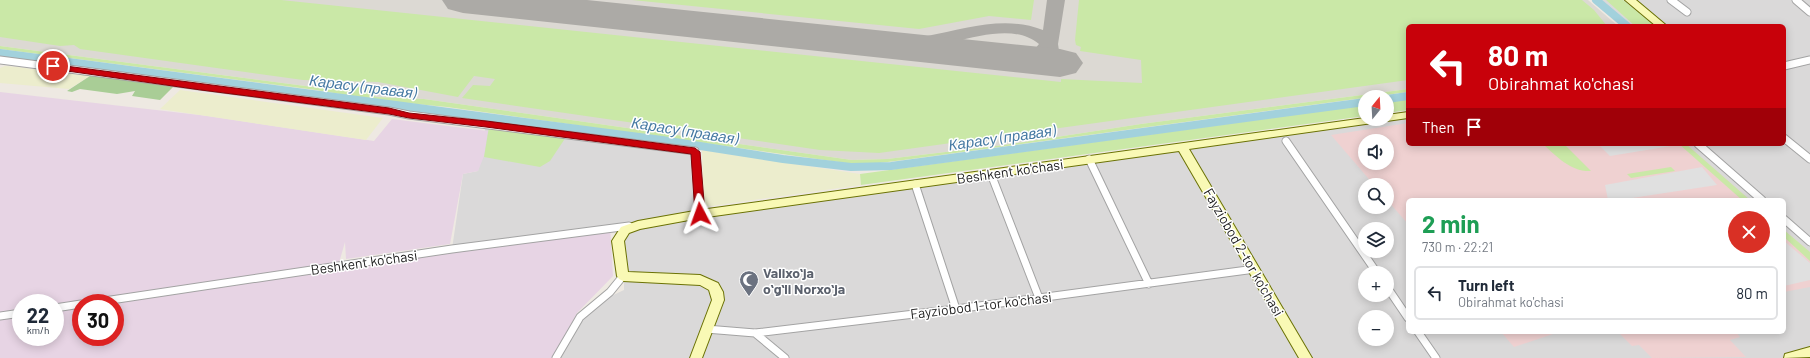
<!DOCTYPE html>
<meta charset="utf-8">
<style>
body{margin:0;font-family:Barlow,sans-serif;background:#f6f6f7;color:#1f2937;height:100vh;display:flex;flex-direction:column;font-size:15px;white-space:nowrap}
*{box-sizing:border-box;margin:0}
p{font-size:13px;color:#747a83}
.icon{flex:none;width:22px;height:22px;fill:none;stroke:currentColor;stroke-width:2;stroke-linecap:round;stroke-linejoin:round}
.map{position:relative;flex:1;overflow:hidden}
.drawer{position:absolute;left:1406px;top:198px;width:380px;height:136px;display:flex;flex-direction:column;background:#fff;border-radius:6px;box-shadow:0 2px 10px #0003}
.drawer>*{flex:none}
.guide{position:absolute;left:1406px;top:24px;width:380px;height:122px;border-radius:6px;box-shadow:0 2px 10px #0003;background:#c8010a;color:#fff;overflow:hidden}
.needle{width:26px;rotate:18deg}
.tools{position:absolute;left:1358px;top:90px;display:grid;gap:8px}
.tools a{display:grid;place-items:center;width:36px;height:36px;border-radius:50%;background:#fff;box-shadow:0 2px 10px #0003;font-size:20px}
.speed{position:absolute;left:12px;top:294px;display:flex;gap:8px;font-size:20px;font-weight:700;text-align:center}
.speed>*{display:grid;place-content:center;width:52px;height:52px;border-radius:50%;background:#fff;box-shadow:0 2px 10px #0003;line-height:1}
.speed small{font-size:10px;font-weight:400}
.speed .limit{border:6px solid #d22;background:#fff;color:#111}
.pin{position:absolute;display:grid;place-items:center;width:34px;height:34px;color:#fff;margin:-17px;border:2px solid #fff;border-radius:50%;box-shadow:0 1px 4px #0007}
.me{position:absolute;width:44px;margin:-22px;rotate:356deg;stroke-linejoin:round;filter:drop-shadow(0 0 3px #0008)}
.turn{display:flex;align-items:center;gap:14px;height:84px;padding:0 16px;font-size:18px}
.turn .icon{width:52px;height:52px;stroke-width:2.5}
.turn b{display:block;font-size:28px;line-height:34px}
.then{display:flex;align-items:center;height:38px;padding:0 16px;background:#0003;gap:8px;font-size:15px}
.round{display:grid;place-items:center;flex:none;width:42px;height:42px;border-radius:21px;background:#f6f6f7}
.summary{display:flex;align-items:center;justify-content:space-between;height:68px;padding:0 16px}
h1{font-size:24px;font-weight:700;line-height:30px;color:#1e9e55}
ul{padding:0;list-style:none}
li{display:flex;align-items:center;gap:12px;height:54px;margin:0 8px 6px;padding:0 8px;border:2px solid #e0e1e3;border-radius:6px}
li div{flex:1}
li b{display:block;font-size:15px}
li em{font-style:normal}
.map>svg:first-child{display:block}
</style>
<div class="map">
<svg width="1810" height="358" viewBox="0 0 1810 358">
<rect width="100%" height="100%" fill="#eee9e2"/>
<!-- residential -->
<path fill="#dad9d9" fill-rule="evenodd" d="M1596,0H1810V358H554L592,305L624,290V230L452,249L463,174L478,171L486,124L695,151L700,214L1408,115V144H1784V26H1627ZM1365,141H1387V163H1365ZM1365,185H1387V207H1365ZM1408,200H1784V332H1408ZM1365,229H1387V251H1365ZM1365,273H1387V295H1365ZM1365,317H1387V339H1365Z"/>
<!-- commercial -->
<path fill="#efd1d1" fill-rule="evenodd" d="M1408,123V144H1686L1750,200H1408V224L1387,200V185H1374L1331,135ZM1365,141H1387V163H1365Z
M1784,230L1810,252V287L1784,292Z
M1501,332H1559L1514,347Z
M1618,332H1736L1740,337L1730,340L1746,357L1652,358L1639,345L1632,346Z"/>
<!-- industrial -->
<path fill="#e7d4e4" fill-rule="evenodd" d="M0,92L208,116L374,141L392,119L488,131L484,156L478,171L463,174L450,244L346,259L345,242L339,263L610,225L613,276L577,313L553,358H0ZM21,303H55V337H21ZM81,303H115V337H81Z"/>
<!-- airport -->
<path fill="#dcd9d3" d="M0,0H1588L1618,26H1408V89L1141,124L1004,145L887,159L852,160L424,99L374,97L376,90L368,87L321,88L290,84L0,46Z"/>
<!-- farmland -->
<path fill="#ecedcd" d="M5,66L17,67L90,76L69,89L0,83V68Z
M180,90L383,118L366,140L160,109Z
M702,150L860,174L861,185L704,207Z"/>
<!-- grass -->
<path fill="#cae8a7" d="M0,0H281L1061,82V79L1142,83L1141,60L1080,51L1081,47L1076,45L1075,40L1079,0H1582L1594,10L1607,26H1408V80L879,153L820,150L462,98L473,85L490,86L495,79L474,76L458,97L378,82L303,80L80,49L74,45L60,46L0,37Z
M632,0H1034L1031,20L989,16L919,29Z
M1606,0H1623L1655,26H1635Z
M0,46L290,84L321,88L368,87L376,91L375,97L424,99L852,160L887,159L1004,145L1141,124L1408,89V92L911,159L872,164L846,163L447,107L375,100L316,90L0,49Z
M1408,99V110L1387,113V102Z
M1365,105V116L861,185L860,174Z
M489,127L566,137L550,161L540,167L484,157Z
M1543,144H1564L1591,171C1571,172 1557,157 1543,144Z
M1679,144H1686L1750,200H1742Z
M1671,167L1675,171L1631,178L1627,174Z
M1784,230L1810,252V261L1784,237Z"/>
<!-- forest -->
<path fill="#a9cd96" d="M86,72L174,86L160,100L132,96L135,91L117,94L80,89L72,92L67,91L90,76L81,75Z"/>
<!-- parking -->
<path fill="#e0e0e0" d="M1598,144H1676L1677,145L1610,156Z
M1702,167L1717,185L1619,200H1608L1605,185Z
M1784,241L1810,263V280L1784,286Z"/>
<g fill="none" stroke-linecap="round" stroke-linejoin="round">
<!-- canal -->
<path stroke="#a2d1dc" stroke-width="8" d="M1596,0L1627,26
M0,53L662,140L783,159L851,167L891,166L1365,102
M1387,99L1408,96"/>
<!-- taxiway -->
<path fill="#acaaa6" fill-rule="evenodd" d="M1047,0H1065L1058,44L1059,51C1039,81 1011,70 984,59L981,55L984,51C1003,46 1014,65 1035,55L1033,51L1039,44C1002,13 930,60 888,49L885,45L888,41C900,38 914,38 927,36C966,29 1004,15 1043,30Z"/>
<!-- runway -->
<path fill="#acaaa6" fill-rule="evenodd" d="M442,0H587L1060,49L1076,53L1083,63L1076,73L1060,77L463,13L448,9Z"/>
<defs>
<path id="street" d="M1671,0L1687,12
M1796,0L1810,12
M0,60L389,111L409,115L695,151L700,214
M1784,66L1810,60
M1784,138L1810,159
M1286,141L1377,273
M1698,144L1762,200
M1089,159L1149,284
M991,174L1039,298
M915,184L956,309
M1784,219L1810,242
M1387,287L1408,318
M91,303L452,249L629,226
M55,308L81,304
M0,316L21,313
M706,329L755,333L956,309L1255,269
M1418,332L1436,358
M755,333L785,358
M556,358L580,317L610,292L623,276"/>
<path id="secondary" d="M1625,0H1636L1667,26H1656Z
M1408,112V118L1189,149L1312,358H1299L1179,151L700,218L640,229L629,233L624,241L628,272L700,275L718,283L723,292L724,300L702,358H690L712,300L709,290L700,285L623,281L619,279L617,276L612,241L621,227L638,221L700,210L1365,118L1387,119V115Z
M1810,347V357L1784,358L1785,354Z"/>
</defs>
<!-- street casing -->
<use href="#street" stroke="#a3a3a3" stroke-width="9"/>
<!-- secondary casing -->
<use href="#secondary" stroke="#6b7205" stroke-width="2"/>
<!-- street -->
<use href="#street" stroke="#fff" stroke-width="7"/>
<!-- secondary -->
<use href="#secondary" fill="#f9f9b5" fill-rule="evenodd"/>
</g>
<!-- route -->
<path fill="#c8010a" stroke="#820106" d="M50,64L389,108L409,113L486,121L695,148L700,152L705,214L700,218L695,214L691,154L486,127L409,118L389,114L201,90L53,69L49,66Z"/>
<!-- icons -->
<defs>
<symbol id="mosque-pin" viewBox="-11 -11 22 30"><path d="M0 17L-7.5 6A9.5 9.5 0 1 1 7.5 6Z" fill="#6b7280" stroke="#fff"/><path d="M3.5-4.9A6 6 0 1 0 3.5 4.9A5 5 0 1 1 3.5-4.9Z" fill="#fff"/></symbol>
</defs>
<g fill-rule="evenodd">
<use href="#mosque-pin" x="738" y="269" width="22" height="30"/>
</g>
<g text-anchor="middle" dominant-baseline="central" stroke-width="3" stroke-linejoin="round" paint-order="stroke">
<!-- street labels -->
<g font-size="14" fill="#1c1c1c" stroke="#fff">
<text transform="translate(1010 171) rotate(-8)">Beshkent ko'chasi</text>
<text transform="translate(1244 252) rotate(60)">Fayziobod 2-tor ko'chasi</text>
<text transform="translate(364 262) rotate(-8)">Beshkent ko'chasi</text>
<text transform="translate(981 305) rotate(-7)">Fayziobod 1-tor ko'chasi</text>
</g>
<!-- worship labels -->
<g font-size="14" font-weight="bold" fill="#5b616d" stroke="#fff" text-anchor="start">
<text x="763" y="272">Valixoʻja<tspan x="763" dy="16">oʻgʻli Norxoʻja</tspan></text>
</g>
<!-- water labels -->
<g font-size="15" font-style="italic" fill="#477aa3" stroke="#fff">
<text transform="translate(363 86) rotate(7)">Карасу (правая)</text>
<text transform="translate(685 130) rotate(9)">Карасу (правая)</text>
<text transform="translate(1002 137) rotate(-8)">Карасу (правая)</text>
</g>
</g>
</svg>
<div class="tools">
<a><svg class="needle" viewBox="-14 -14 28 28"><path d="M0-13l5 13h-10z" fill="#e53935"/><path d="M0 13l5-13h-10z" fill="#747a83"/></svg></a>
<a><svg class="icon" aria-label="sound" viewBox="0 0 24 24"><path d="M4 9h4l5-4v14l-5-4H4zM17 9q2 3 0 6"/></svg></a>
<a><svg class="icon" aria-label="search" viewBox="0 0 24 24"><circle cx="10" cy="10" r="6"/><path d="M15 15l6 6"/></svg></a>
<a><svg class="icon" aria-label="layers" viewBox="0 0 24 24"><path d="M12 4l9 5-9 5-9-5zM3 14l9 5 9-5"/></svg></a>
<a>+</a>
<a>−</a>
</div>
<div class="speed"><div>22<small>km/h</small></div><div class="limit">30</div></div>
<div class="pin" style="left:53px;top:66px;background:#d93025"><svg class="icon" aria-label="arrive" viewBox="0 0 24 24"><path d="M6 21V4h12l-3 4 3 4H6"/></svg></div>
<svg class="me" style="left:700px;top:214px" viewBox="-20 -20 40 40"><path d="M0-17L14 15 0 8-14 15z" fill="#c8010a" stroke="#fff" stroke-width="4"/></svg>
<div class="guide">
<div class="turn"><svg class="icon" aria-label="left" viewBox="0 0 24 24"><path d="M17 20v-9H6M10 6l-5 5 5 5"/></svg><div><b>80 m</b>Obirahmat ko'chasi</div></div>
<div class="then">Then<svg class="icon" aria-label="arrive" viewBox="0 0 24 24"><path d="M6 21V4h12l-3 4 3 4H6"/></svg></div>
</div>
<section class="drawer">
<div class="summary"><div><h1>2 min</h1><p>730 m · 22:21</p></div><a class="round" style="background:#d93025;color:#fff"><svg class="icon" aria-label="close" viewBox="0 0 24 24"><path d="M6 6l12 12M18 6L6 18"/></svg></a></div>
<ul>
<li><svg class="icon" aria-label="left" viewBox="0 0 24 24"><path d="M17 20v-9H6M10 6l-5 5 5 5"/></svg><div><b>Turn left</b><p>Obirahmat ko'chasi</p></div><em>80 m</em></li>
</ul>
</section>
</div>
